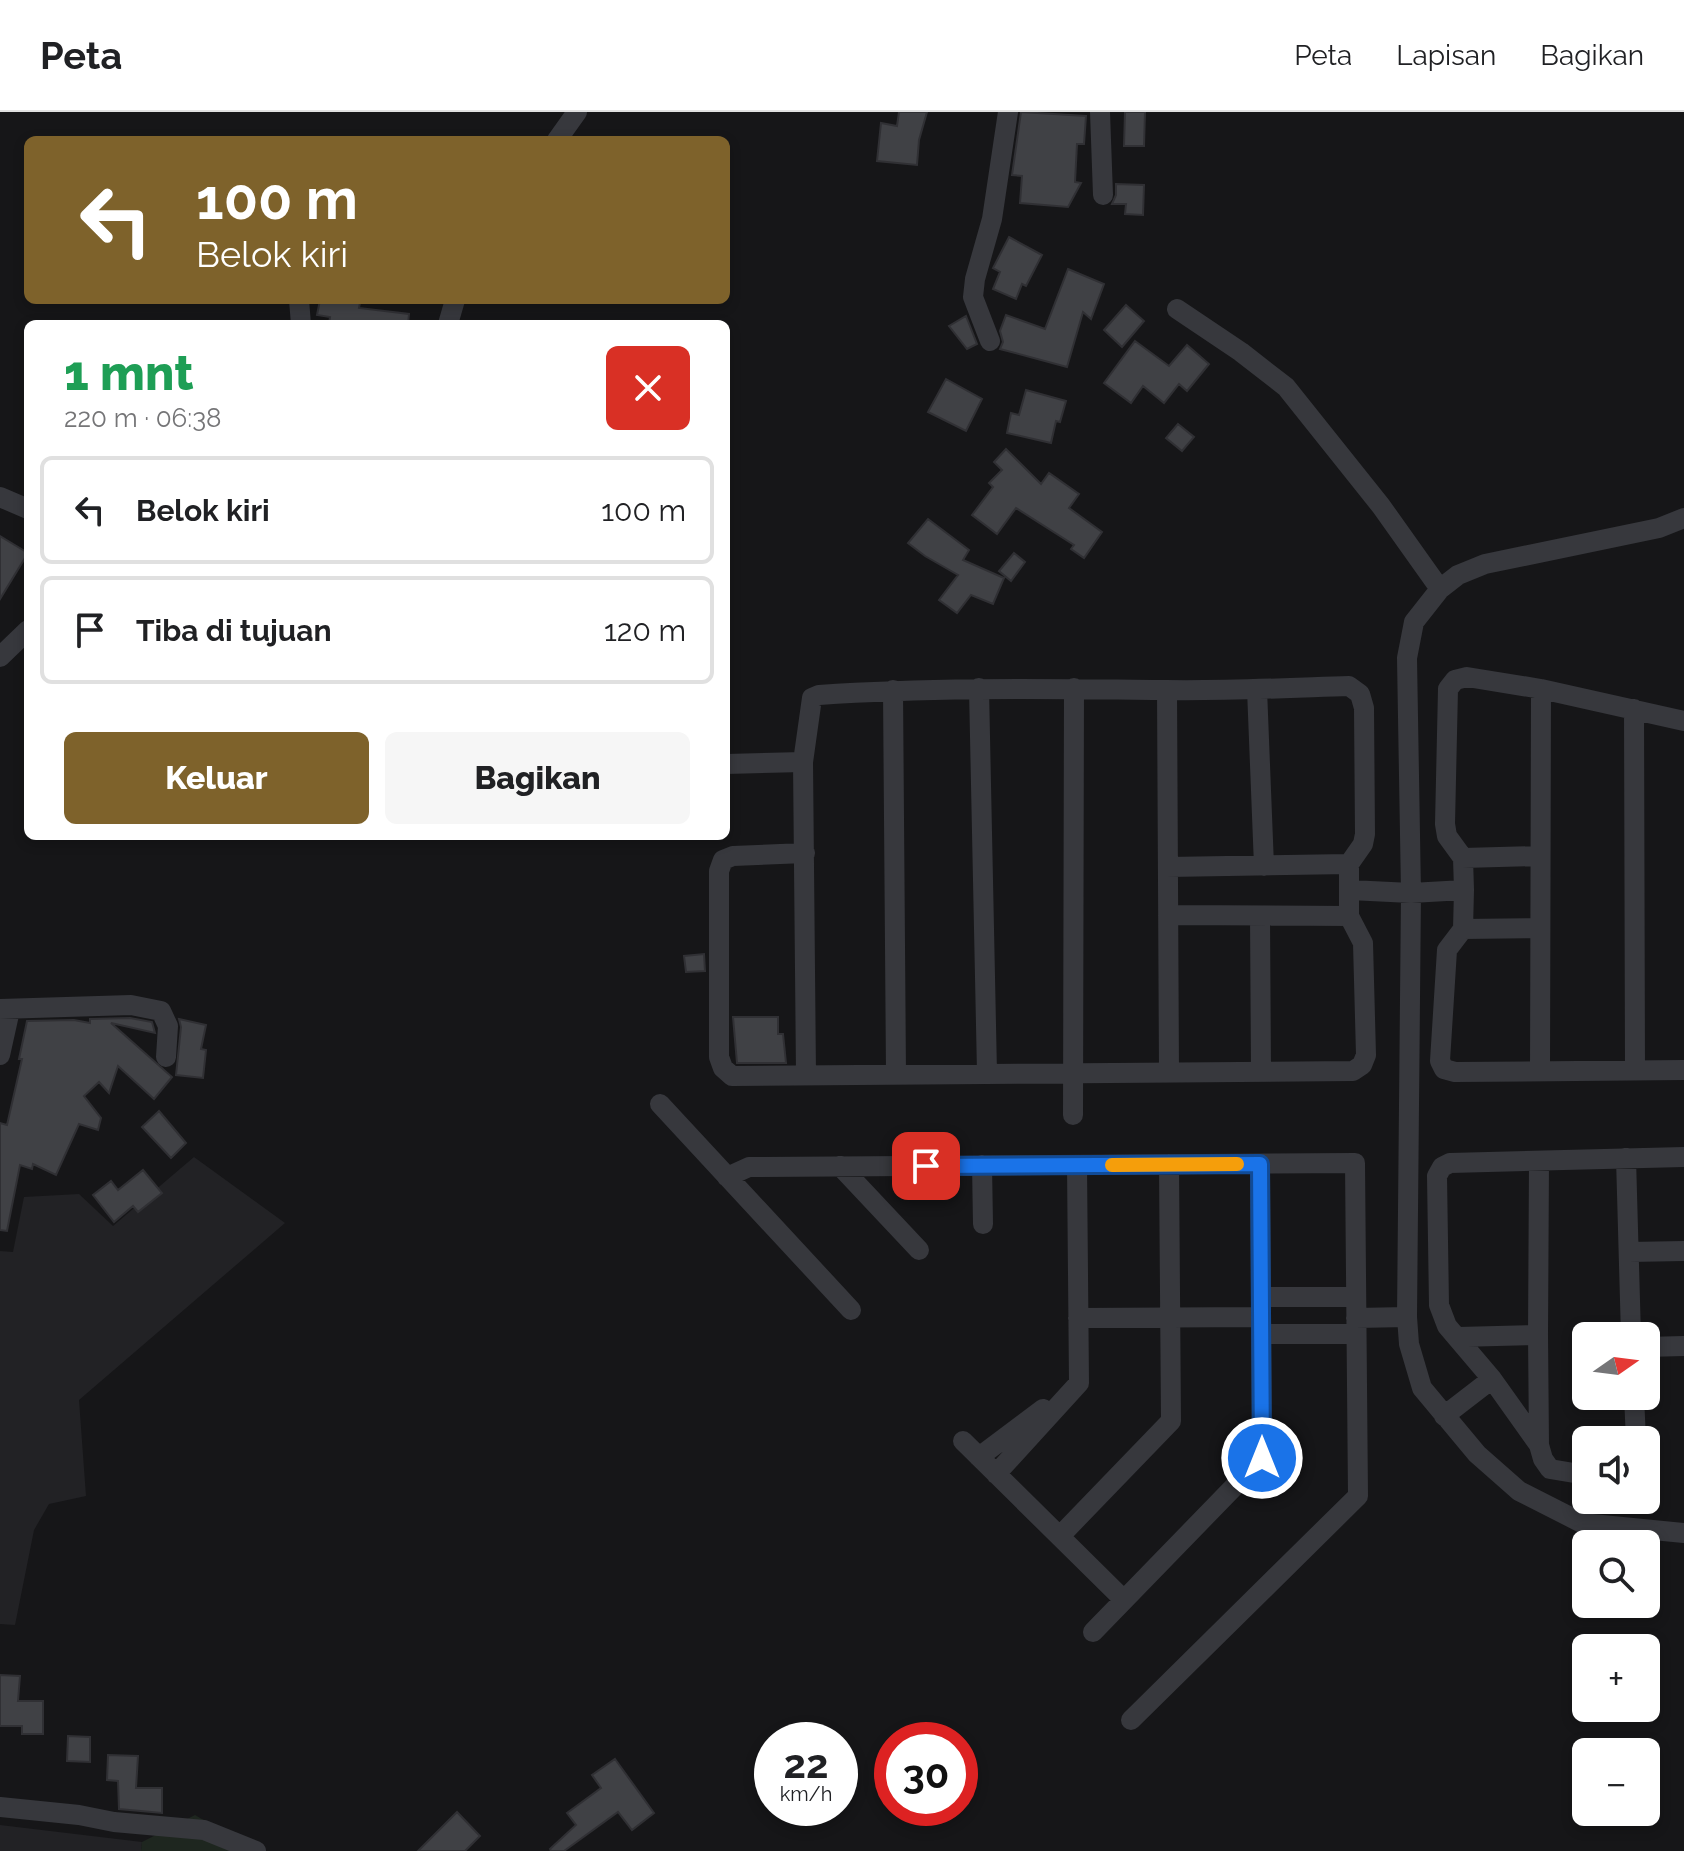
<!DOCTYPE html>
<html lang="id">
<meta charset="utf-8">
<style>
body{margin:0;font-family:Raleway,sans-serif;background:#f6f6f6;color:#202124;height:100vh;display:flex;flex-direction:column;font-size:30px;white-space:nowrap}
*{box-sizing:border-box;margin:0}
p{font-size:26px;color:#757577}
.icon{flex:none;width:44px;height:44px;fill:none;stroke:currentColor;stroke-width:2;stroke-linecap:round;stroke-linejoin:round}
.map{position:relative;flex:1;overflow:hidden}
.details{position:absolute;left:24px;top:208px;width:706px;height:520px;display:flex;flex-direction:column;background:#fff;border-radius:12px;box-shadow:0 4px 12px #0003}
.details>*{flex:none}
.banner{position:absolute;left:24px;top:24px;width:706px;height:168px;border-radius:12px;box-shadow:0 4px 12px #0003;background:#7e622b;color:#fff;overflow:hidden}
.needle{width:52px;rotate:76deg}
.fabs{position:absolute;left:1572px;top:1210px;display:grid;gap:16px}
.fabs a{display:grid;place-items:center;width:88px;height:88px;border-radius:12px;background:#fff;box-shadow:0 4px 12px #0003;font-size:40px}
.speed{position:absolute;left:754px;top:1610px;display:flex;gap:16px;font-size:40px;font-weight:700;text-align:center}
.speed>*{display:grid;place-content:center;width:104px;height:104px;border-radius:50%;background:#fff;box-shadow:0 4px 12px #0003;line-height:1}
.speed small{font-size:20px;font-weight:400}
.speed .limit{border:12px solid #d22;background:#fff;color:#111}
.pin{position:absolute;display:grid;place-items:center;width:68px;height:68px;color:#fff;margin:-34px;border-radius:16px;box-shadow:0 4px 12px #0006}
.me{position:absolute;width:88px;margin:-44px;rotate:0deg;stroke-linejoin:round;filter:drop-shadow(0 0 6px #0008)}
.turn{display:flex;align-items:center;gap:28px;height:168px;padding:0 40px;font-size:36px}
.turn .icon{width:104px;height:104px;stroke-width:2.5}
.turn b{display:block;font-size:56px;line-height:68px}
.round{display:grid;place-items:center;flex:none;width:84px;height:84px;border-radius:12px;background:#f6f6f6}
.overview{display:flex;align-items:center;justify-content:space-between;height:136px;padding:0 40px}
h1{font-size:48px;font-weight:800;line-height:60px;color:#1e9e55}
.action{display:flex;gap:16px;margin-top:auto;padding:16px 40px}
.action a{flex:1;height:92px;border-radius:12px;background:#7e622b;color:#fff;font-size:32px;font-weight:800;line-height:92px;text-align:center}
.action a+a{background:#f6f6f6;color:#202124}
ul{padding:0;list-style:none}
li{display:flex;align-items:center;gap:24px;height:108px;margin:0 16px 12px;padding:0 24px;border:4px solid #e0e0e0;border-radius:12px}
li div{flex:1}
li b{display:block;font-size:30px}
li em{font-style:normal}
header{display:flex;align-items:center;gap:48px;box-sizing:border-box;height:112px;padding:0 40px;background:#fff;border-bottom:2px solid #e0e0e0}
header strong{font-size:38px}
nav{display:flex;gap:44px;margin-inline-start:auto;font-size:28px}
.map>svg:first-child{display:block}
</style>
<header>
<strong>Peta</strong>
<nav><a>Peta</a><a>Lapisan</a><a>Bagikan</a></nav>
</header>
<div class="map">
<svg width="1684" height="1739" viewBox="0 0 1684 1739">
<rect width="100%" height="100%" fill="#161618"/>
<!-- built -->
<path fill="#222225" d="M194,1045L285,1111L79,1288L86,1384L49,1392L34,1418L15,1513L0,1512V1139L13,1140L24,1085L79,1082L113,1114Z
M0,1713L142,1730L141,1739H0Z"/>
<!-- green -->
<path fill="#1e261f" d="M195,1703L257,1739H141L142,1730Z"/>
<!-- building -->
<path fill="#404145" stroke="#303034" stroke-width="2" d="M899,0H927L919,28L917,53L877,49L881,11L897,14Z
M1021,0L1086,4L1084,32H1077L1075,70L1081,71L1068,95L1020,91L1022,64L1012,63Z
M1125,0H1145L1144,34H1124Z
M1116,72L1144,73L1143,103L1125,102L1126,92H1112L1116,83Z
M1009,125L1042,143L1026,174L1022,172L1016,187L993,177L1000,160L993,156Z
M1068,157L1104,172L1091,207L1083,200L1067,255L1000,237L1003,230L1000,219L1006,203L1045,217Z
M320,188L360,191L359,196L409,202L408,212H329L330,205L317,203Z
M1126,193L1144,209L1122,235L1104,218Z
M966,204L977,232L967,237L949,214Z
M1135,229L1169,254L1187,233L1209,252L1187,279L1179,272L1164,291L1143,274L1131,291L1104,271Z
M946,267L982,287L966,319L928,300Z
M1026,278L1066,289L1060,310L1056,309L1051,331L1007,321L1011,301L1019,303Z
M1178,312L1194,325L1182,339L1166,326Z
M1006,337L1041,372L1049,361L1079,382L1069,396L1102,420L1084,446L1071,437L1074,433L1016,396L997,422L972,403L993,375L989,371L1002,358L994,350Z
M928,407L969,438L963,448L1004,466L993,492L971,483L957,501L939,488L958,463L925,444L908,431Z
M0,424L28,441L0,487Z
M1014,441L1025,450L1011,469L999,459Z
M704,842L705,859L686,860L684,844Z
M733,905H778V922H783L786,951H737Z
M130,906L152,910L155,921L111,911L172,965L154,987L118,954L109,981L99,970L84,984L101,1006L98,1018L79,1012L56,1063L33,1052L32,1057L20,1053L7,1119L0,1118V1011L7,1013L22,947H19L27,909L74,908L90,911V907Z
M179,907L206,913L201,937L206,938L203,966L176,963L181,915Z
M159,999L186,1031L171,1046L142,1015Z
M143,1058L162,1081L138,1100L133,1094L114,1110L93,1083L111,1069L118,1078Z
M0,1563L20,1564L18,1589H43V1622H22V1614H0Z
M68,1624L90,1625V1650L67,1649Z
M108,1643L138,1644L136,1676H162V1701L119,1697L118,1669L107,1668Z
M615,1647L654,1701L632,1718L618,1700L564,1739H551L550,1737L576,1713L567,1701L601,1676L592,1663Z
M457,1700L480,1724L465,1739H418Z"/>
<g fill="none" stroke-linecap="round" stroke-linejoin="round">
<!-- minor -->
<path stroke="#37383d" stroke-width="20" d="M1100,0L1103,83
M557,28L577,0
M299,188L301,212
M1177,197L1241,240L1286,275L1381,394L1440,477
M448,212L455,188
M990,229L973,185L975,167L992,107L1008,0
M0,385L28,397
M1684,406L1659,416L1485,452L1458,463L1440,477L1414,510L1407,546L1411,781L1407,1205L1409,1232L1422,1276L1477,1342L1519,1379L1582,1411L1684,1421
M0,545L28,518
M979,576L987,961
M1257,577L1264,754
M893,578L896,962
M1167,578L1169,960
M1634,597L1635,958
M1684,609L1541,577L1467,565L1455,568L1448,577L1445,712L1447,724L1463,746L1464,778L1463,817L1447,838L1440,949L1444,957L1455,960L1684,958
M726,652L803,650
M805,741L733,744L723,748L719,759V945L723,956L732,964L1353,959L1362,953L1366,943L1363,831L1349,804V752L1363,732L1365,722L1364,596L1360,582L1349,574C1288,576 1227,579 1166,578C1050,577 935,575 819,583L812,586L803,650L806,963
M1463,746L1540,744
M1168,755L1349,752
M1350,778L1411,781L1464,778
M1168,803L1349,804
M1260,804L1261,960
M1463,817L1540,816
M0,897L131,893L161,899L168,914L166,945
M0,943L10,898
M1540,958L1541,577
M660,992L851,1198
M1073,1003L1074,576
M1626,1046L1631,1224
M982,1053L983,1112
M840,1054L919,1138
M727,1065L749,1055L1355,1051L1358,1384L1131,1608
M1629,1140L1684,1139
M1261,1185H1356
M1078,1206L1261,1205
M1356,1206L1407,1205
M1261,1222H1356
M1538,1223L1539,1333
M1458,1225L1538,1223L1539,1050
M1646,1235L1684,1234
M1634,1284L1636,1328
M1444,1304L1492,1267
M963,1329L1124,1488
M979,1345L1043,1297
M996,1362L1079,1271L1077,1053
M1586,1363L1550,1357L1543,1347L1539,1333L1492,1267L1447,1214L1439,1193L1437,1064L1442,1055L1450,1051L1684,1045
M1060,1424L1171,1309L1169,1052
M1093,1520L1262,1346L1260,1052
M0,1695L79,1703L114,1710L204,1718L256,1739"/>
</g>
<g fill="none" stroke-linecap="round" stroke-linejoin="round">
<defs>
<path id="route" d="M926,1054L1260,1052L1262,1346"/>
</defs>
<!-- route casing -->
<use href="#route" stroke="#114b97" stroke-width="20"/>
<!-- route -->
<use href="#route" stroke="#1a73e8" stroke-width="14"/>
<!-- slow -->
<path stroke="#f59e0b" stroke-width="14" d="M1112,1053L1237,1052"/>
</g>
</svg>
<div class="fabs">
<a><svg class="needle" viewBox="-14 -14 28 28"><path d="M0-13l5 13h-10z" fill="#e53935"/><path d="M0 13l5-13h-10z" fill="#757577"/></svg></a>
<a><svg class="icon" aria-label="sound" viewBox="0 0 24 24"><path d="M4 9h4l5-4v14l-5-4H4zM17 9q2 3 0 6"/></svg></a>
<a><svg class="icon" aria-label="search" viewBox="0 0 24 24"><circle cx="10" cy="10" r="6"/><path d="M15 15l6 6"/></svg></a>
<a>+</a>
<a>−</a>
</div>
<div class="speed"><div>22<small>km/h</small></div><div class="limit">30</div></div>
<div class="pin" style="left:926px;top:1054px;background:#d93025"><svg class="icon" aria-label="arrive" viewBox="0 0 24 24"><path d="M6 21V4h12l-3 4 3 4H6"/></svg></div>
<svg class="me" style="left:1262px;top:1346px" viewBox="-20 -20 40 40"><circle r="17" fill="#1a73e8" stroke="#fff" stroke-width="3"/><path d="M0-11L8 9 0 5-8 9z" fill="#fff"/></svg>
<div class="banner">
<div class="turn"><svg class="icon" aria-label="left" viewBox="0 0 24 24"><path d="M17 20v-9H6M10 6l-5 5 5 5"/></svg><div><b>100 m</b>Belok kiri</div></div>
</div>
<section class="details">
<div class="overview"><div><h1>1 mnt</h1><p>220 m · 06:38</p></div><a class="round" style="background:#d93025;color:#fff"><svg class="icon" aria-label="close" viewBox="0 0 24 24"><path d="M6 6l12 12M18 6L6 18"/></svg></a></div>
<ul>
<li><svg class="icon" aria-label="left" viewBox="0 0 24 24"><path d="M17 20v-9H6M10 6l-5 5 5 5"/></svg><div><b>Belok kiri</b></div><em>100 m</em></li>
<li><svg class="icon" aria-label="arrive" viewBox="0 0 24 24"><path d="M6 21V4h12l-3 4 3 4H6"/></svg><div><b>Tiba di tujuan</b></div><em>120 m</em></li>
</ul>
<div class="action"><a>Keluar</a><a>Bagikan</a></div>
</section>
</div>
